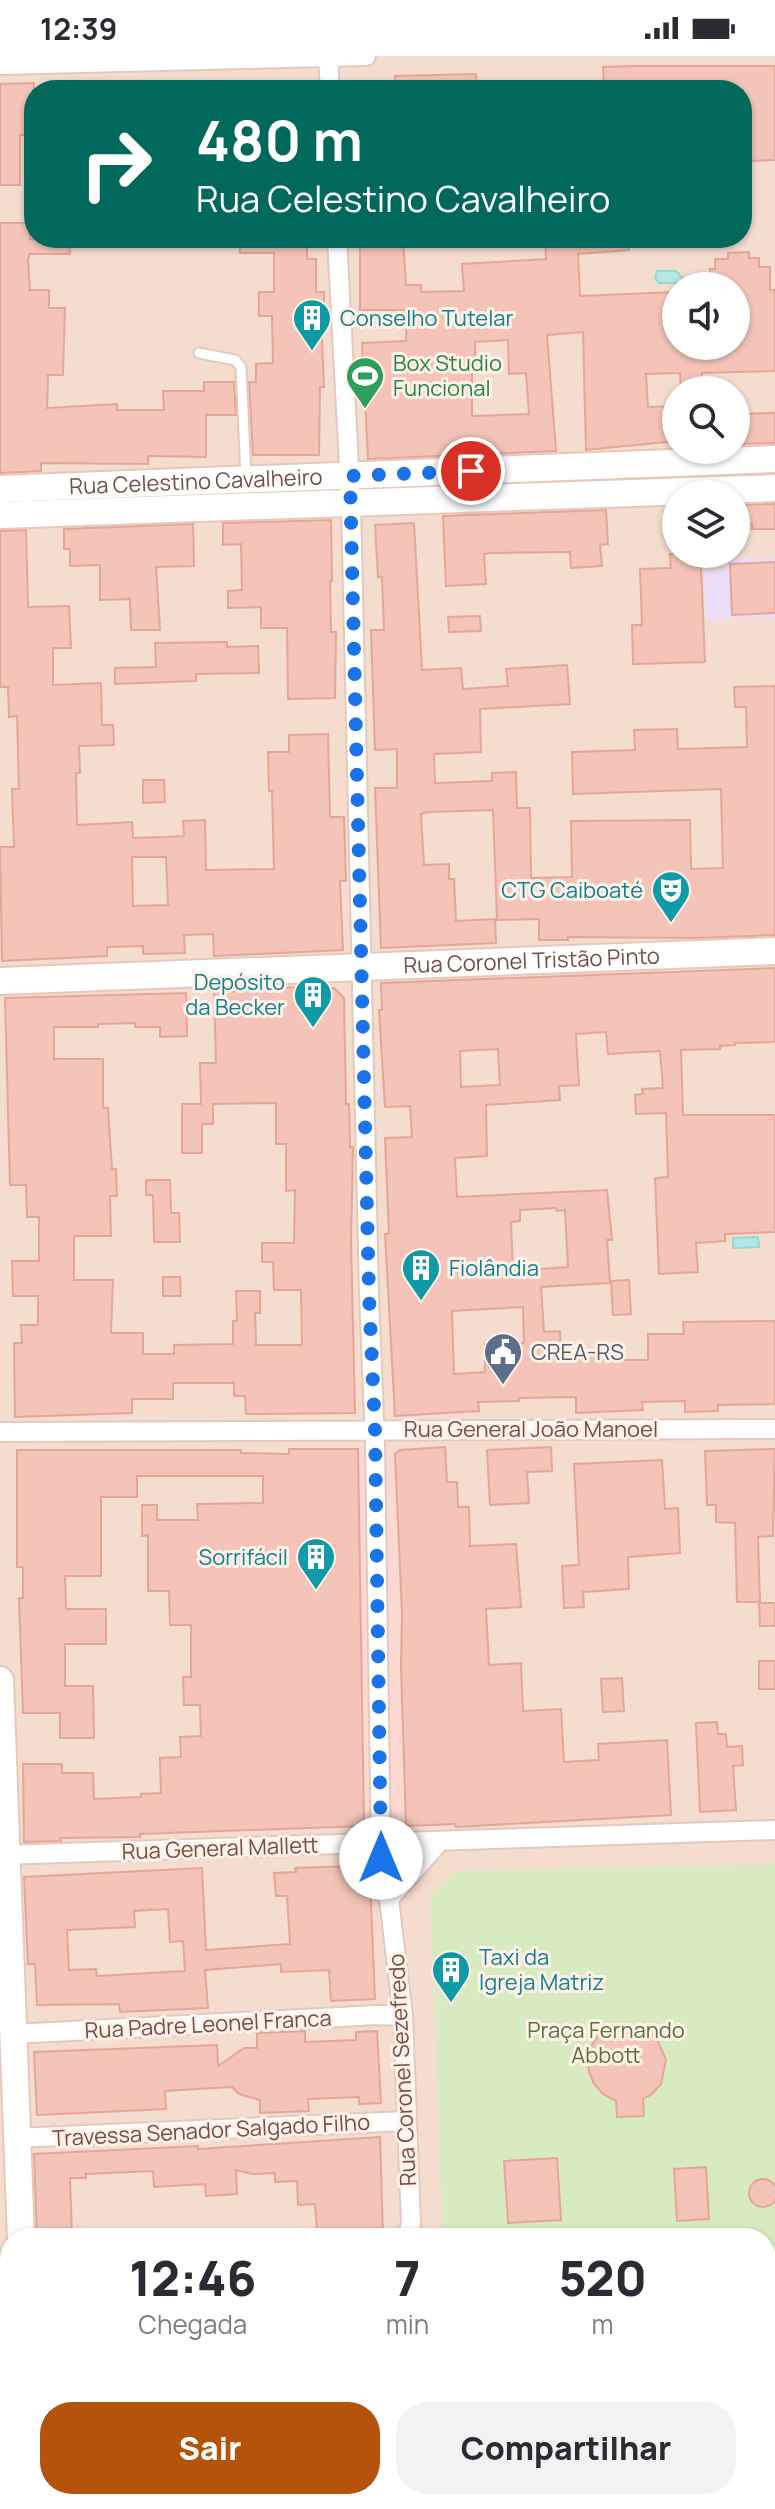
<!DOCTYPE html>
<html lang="pt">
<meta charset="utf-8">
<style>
body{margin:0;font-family:Manrope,sans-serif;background:#f2f2f3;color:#2b2b33;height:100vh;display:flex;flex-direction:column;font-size:30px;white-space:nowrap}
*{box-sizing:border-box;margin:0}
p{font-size:26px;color:#7c7c81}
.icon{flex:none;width:44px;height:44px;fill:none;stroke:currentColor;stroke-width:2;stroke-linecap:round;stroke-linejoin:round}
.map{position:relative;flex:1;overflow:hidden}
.sheet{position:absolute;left:0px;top:2172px;width:776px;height:282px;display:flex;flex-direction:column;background:#fff;border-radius:32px 32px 0 0;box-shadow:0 2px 6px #0004}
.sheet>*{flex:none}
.guide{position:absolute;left:24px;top:24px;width:728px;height:168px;border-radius:32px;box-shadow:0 2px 6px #0004;background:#00695c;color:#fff;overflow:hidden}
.tools{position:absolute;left:662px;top:216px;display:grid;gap:16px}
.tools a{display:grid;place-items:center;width:88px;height:88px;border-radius:50%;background:#fff;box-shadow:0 2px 6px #0004;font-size:40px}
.pin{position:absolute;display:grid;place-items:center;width:68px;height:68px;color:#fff;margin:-34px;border:4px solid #fff;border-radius:50%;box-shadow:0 2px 8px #0007}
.me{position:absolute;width:88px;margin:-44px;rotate:0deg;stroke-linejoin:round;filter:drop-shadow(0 0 6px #0008)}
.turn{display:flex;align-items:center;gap:28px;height:168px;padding:0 40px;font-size:36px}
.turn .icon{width:104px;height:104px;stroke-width:2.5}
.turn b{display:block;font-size:56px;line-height:68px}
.eta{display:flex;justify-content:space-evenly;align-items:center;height:136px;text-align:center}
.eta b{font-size:48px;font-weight:800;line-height:56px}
.action{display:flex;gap:16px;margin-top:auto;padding:16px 40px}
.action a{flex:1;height:92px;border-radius:32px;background:#b45309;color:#fff;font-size:32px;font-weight:800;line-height:92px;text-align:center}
.action a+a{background:#f2f2f3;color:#2b2b33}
.status{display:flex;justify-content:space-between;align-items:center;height:56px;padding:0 40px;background:#fff;direction:ltr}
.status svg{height:22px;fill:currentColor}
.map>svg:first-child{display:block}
</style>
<div class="status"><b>12:39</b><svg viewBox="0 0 49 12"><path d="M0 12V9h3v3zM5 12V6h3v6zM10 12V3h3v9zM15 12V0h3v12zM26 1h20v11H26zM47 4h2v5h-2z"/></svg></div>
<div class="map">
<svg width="775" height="2453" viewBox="0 0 775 2453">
<rect width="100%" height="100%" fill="#fdece0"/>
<!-- residential -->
<path fill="#f4dcce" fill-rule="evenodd" d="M0,0H775V2453H0ZM34,34H742V182H34ZM676,230H736V290H676ZM676,334H736V394H676ZM676,438H736V498H676ZM10,2182H766V2444H10Z"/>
<!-- commercial -->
<path fill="#fdd8d3" d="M359,1391H393L402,1778L368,1779Z"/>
<!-- education -->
<path fill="#e9ddf9" d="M775,502V561L706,564L704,514L727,513L726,503Z"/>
<!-- green -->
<path fill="#d8eabf" d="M775,414V420L389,436V430Z
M775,1808V2196H766V2182H443L430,1841L455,1815Z"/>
<!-- water -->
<path fill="#b4e6e4" stroke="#9ad8d6" stroke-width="2" d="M657,215H676L683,222L680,227H659L655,222Z
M758,1181L759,1191L733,1192V1182Z"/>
<!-- building -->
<path fill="#f3c4b7" stroke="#e6a697" stroke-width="2" fill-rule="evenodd" d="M633,10H775V104L749,105V89H742V34H604L603,11Z
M476,18L477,34H395V20Z
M34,27V79H20V129H0V28Z
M0,167H29L30,183H69L70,198H30L28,203L30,234H49V252H65L63,319H48L47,352L117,348V354H164L163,335H204V326H234L236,359H206V401L148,400V408L41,407V415L0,417Z
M240,182H307V203H316V236H324V260H321L324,331H320L319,399H253L249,326H256V308L273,307L272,260H259V236H274V197H240Z
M360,182H403L406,229H421V236L464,235L462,208L546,203L545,182H629V194L578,198L580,240L676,236V290H736V230H710V213H715V203H728V197L749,196V202H759V211H770V234H775V315L702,317V334H681L680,317L646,318L648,351L676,350V385L586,394L583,276L547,279L556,395L368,403L362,287L406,285L407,254H360ZM508,284L509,318L526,317L529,358L472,360V316H475V286Z
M775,357V387L736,388V358Z
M775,448V473H752V468L736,469V449Z
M606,454L608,488L600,489L602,510L571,512L570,496L490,497L484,498L486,528L446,530L443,460Z
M331,464L332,525H330L331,576H336L335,642L288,643L287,572H261V551L228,552V535L242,534L241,488L223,489V467Z
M414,467L422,614L461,612L463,633L508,630L506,613L567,609L570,648L480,653L481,696L434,698L435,727L492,725V717L516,716L517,752H530L531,822L572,821L571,765L690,764L691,813L723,812L721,733L573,738L572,696L635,694L634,674L677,673L678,693L747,691L746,651H735L734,631L775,630V879L693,882L568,881V884H539V863L497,864L493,754L428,756L421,758L424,809L449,808V823H454L456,865L495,863L496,887L381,892L375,732H397V693L375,694L371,574H384L382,521H378L375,469Z
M193,468L194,510L156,511L160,574H131L130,543L100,544V509L70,510V493H64V473Z
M26,474L28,551L69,550L71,592H53V629L101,627L102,669H113L114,689L79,690L80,717H76L77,769L132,766L133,782L166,781L184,780L183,765L205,764L206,814L274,813L272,735H269L268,696H289V679L328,678L330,761H344L346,825H340L343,894L214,900L213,878L184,879L185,897L143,898V890L107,891V900L2,905L0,791H14L12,733H19L17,660L9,661L8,631H0V475ZM132,801H166L168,849L133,850Z
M670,498H697V511H701L705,606L633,608L632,569H642L640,513L671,512Z
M775,506V557L732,559L730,508Z
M480,560L481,575L449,576L448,561Z
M227,586V591L258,590L259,617L196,618V625L115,628V612L156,611L155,587Z
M143,724H164L165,746L143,747Z
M775,912V986L735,987V989L720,990V993L681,994L683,1059H775V1176L725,1178V1185L696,1187L698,1216L659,1218L655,1122L668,1121L666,1057L636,1058L635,1039L643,1038L642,1033L663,1032L660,995L608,998L606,976L576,978L579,1029L559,1030L560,1044L486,1049L487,1100L455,1102L457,1141L607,1134L612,1184H607L610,1227L541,1231L544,1276L560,1275L561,1297L609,1296V1304H648V1278H684L683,1266L775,1265V1348L718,1349V1355L685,1356V1345L642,1346L643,1354L576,1357V1341L519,1342V1345L478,1346L479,1355L395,1360L385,1178L389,1177L385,1082L412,1081L410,1050L385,1051L379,954H382L381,927ZM498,993L500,1029L461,1031L460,995ZM556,1152L557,1155L565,1154L568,1211L513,1215L511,1166L520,1165V1154ZM523,1251L524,1287L485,1288V1316L454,1318L452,1255Z
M254,931L334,932L344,942L346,1048H349L350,1091H353L351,1186L355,1357L246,1358L245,1340H234V1327H173V1343H132V1357L15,1361L14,1287H22L21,1269H38V1240H13L12,1205H39V1161H27L26,1129H10L5,942L186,937L187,980L160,981V971H135V967L98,968V971H54V1003H103V1052H108L112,1113H116L117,1140H110L111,1180H74V1224H113L111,1277H143V1298H174V1289L233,1288V1265H237L236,1235H260V1257H255L256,1289H302L301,1234H274L273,1206H262V1187H294L295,1134L286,1135V1088H276V1047L213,1048V1068H202V1097H182V1048H201L200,1007H216L214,936L241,935V932Z
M146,1124H170L171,1157H179L180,1186H154L153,1139H146Z
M163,1221H180L181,1240H163Z
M629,1224L631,1258L613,1259L611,1225Z
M445,1391L447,1426H457L458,1451H469L470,1490L516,1488L521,1551L486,1553L489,1609L521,1607L523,1655L561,1653L564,1706L599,1704L598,1688L667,1684L671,1759L456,1771L455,1768L406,1770L401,1610L402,1558L395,1398L400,1394Z
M551,1391L552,1415L527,1416L529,1447L490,1449L487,1394Z
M289,1393H358L364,1770L140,1778V1781L60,1782L61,1785L24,1786L23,1708H62V1717H93L94,1743L141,1741V1738L161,1737L160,1702L181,1701L180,1681L201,1680L200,1649H184L183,1621H191V1569H170L169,1535H148V1479L142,1480V1449H157V1464H198L197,1448L263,1447V1420H137V1441H101V1520H65L66,1553H106V1588H65V1630H93L94,1682H60V1657H23L19,1542H23V1511H17V1394H241V1397L289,1398Z
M775,1393L773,1480L758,1481L760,1546H737L735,1467L716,1466V1449H707L705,1395Z
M662,1404L665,1453L678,1452L680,1497L628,1501L629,1533L583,1536L584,1551L564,1552L562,1510L579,1509L574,1408Z
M759,1547H775V1570H760Z
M759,1605H775V1633H759Z
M622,1622L624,1655L603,1656L601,1623Z
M717,1666L718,1678H726L727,1691L742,1690L743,1709L733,1710L736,1754L700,1756L696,1667Z
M354,1810L355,1824L370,1823L375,1943L331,1945L329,1914L281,1916V1908L205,1914L208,1952L120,1956L119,1948L37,1949L35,1908H28L24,1821L202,1812L206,1894L290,1888L287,1840H276L274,1817L296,1816L295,1812ZM168,1853L170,1886L183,1885L185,1915L97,1920L96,1913L69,1914L67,1874L135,1871L134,1855Z
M622,1968L646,1973L656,1981L666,2004L661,2028L652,2038L643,2043L644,2060L617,2061L616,2045L603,2038L594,2028L589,2016L588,2003L591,1990L599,1979L610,1971Z
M305,1975V1986L356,1984V1976L377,1975L381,2047L359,2048V2041L308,2043L309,2055L260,2057V2044L239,2038L232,2031L165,2035L166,2053L37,2059L34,1996L217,1989L218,2010L244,1992H257V1977Z
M380,2081L383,2182H325V2174H317L315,2148L298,2149L297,2125L275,2126V2117L252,2118L236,2114L237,2138L206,2140L205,2128L154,2131L153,2115L86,2118V2122H70L72,2182H37L34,2098L198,2090V2093Z
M557,2102L561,2164L508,2167L504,2105Z
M706,2111L709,2163L677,2165L674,2113Z
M749 2137a14 14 0 1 1 28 0a14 14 0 1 1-28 0Z"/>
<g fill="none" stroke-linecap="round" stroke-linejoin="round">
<defs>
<path id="service" d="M199,297L235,304L241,311L246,421"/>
<path id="minor" d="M328,0L330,34
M0,9L366,0
M337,182L351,448L369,1238L375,1386L381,1802L389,1843L403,1960L411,2168L407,2182
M0,1376L775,1373
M0,1799L775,1774
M389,1843L440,1785
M14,1978L377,1959L403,1960
M16,2082L406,2065
M402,2444L403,2453"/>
<path id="tertiary" d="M766,2225L775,2224
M0,2253L10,2252"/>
<g id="secondary">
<path id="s1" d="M0,433L775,403"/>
<path d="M0,459L775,432"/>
<path id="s2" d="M0,925L775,895"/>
<path d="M0,1624L21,2182"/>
<path d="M29,2444L30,2453"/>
</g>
</defs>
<!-- service casing -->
<use href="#service" stroke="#e3c9bf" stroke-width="13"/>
<!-- minor casing -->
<use href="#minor" stroke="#e3c9bf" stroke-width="22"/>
<!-- tertiary casing -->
<use href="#tertiary" stroke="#e3c9bf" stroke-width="26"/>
<!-- secondary casing -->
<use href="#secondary" stroke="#e8c8bc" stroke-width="30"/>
<!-- service -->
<use href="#service" stroke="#fff" stroke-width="9"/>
<!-- minor -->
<use href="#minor" stroke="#fff" stroke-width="18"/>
<!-- tertiary -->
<use href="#tertiary" stroke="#fff" stroke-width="22"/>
<!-- secondary -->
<use href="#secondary" stroke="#fff" stroke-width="26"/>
</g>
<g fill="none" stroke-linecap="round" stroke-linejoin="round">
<!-- route -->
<path stroke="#1a73e8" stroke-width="14" stroke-dasharray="0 25.2" d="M381,1802L375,1374L369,1238L350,420L471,415"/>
</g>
<!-- icons -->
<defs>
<symbol id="building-pin" viewBox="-11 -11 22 30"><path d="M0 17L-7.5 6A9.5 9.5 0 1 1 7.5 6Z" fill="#0f9aa8" stroke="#fff1e7"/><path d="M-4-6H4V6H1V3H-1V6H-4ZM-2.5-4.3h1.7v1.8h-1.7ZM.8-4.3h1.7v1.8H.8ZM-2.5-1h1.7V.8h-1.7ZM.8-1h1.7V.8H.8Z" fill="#fff"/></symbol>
<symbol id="stadium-pin" viewBox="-11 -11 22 30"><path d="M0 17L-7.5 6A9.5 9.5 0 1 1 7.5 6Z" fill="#2e9e5b" stroke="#fff1e7"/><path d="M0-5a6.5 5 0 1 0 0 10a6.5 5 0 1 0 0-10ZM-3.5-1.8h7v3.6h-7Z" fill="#fff"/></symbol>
<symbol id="theatre-pin" viewBox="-11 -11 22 30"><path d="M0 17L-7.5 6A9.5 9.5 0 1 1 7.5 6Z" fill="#0f9aa8" stroke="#fff1e7"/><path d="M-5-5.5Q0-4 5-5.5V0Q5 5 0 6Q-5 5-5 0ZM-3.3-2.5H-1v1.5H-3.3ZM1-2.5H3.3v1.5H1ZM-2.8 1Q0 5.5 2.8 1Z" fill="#fff"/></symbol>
<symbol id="civic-pin" viewBox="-11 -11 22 30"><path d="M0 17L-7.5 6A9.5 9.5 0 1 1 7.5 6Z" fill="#5c6f8a" stroke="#fff1e7"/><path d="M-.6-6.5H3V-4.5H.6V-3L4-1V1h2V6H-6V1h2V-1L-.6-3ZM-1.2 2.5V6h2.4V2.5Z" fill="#fff"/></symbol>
</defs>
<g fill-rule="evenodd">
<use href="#building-pin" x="290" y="240" width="44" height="60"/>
<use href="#stadium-pin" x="343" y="298" width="44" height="60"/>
<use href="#theatre-pin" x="649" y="812" width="44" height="60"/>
<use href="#building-pin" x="291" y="917" width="44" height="60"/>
<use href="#building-pin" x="399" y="1190" width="44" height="60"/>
<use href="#civic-pin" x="481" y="1274" width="44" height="60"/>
<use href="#building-pin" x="294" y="1479" width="44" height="60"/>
<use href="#building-pin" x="429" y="1892" width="44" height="60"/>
</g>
<g text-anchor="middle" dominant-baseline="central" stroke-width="6" stroke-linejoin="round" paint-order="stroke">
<!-- culture labels -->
<g font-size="22" fill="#0d838f" stroke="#fff1e7" text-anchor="start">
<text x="340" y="262">Conselho Tutelar</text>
<text x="643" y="834" text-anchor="end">CTG Caiboaté</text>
<text x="285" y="926" text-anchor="end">Depósito<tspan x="285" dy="25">da Becker</tspan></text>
<text x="449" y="1212">Fiolândia</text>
<text x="288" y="1501" text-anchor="end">Sorrifácil</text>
<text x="479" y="1901">Taxi da<tspan x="479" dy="25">Igreja Matriz</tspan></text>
</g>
<!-- leisure labels -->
<g font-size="22" fill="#27864d" stroke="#fff1e7" text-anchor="start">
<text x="393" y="307">Box Studio<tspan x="393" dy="25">Funcional</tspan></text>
</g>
<!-- street labels -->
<g font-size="22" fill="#744f47" stroke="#fff1e7">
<text stroke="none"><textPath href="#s1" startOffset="196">Rua Celestino Cavalheiro</textPath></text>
<text stroke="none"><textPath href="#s2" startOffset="532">Rua Coronel Tristão Pinto</textPath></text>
<text x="531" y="1373">Rua General João Manoel</text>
<text transform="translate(220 1792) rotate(-2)">Rua General Mallett</text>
<text transform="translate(208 1968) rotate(-3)">Rua Padre Leonel Franca</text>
<text transform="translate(402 2014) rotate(-93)">Rua Coronel Sezefredo</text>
<text transform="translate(211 2074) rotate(-3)">Travessa Senador Salgado Filho</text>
</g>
<!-- service labels -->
<g font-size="22" fill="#4e5e75" stroke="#fff1e7" text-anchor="start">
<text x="531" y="1296">CREA-RS</text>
</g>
<!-- park labels -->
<g font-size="22" fill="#58743c" stroke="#fff1e7">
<text x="606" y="1974">Praça Fernando<tspan x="606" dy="25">Abbott</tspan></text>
</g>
</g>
</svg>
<div class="tools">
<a><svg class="icon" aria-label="sound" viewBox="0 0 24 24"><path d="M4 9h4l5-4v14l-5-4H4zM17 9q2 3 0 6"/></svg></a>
<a><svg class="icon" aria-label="search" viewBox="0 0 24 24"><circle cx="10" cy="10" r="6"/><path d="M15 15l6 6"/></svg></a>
<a><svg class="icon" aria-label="layers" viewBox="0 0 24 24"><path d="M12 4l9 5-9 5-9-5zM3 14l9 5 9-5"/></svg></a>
</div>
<div class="pin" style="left:471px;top:415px;background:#d93025"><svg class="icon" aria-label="arrive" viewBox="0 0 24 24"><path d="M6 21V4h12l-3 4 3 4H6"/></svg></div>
<svg class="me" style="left:381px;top:1802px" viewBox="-20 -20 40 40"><circle r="19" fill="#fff"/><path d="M0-13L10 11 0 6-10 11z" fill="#1a73e8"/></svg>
<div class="guide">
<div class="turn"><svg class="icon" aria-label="right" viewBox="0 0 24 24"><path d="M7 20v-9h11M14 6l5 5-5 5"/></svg><div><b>480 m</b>Rua Celestino Cavalheiro</div></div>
</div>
<section class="sheet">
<div class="eta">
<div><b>12:46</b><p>Chegada</p></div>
<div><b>7</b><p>min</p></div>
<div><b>520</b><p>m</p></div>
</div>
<div class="action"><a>Sair</a><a>Compartilhar</a></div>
</section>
</div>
